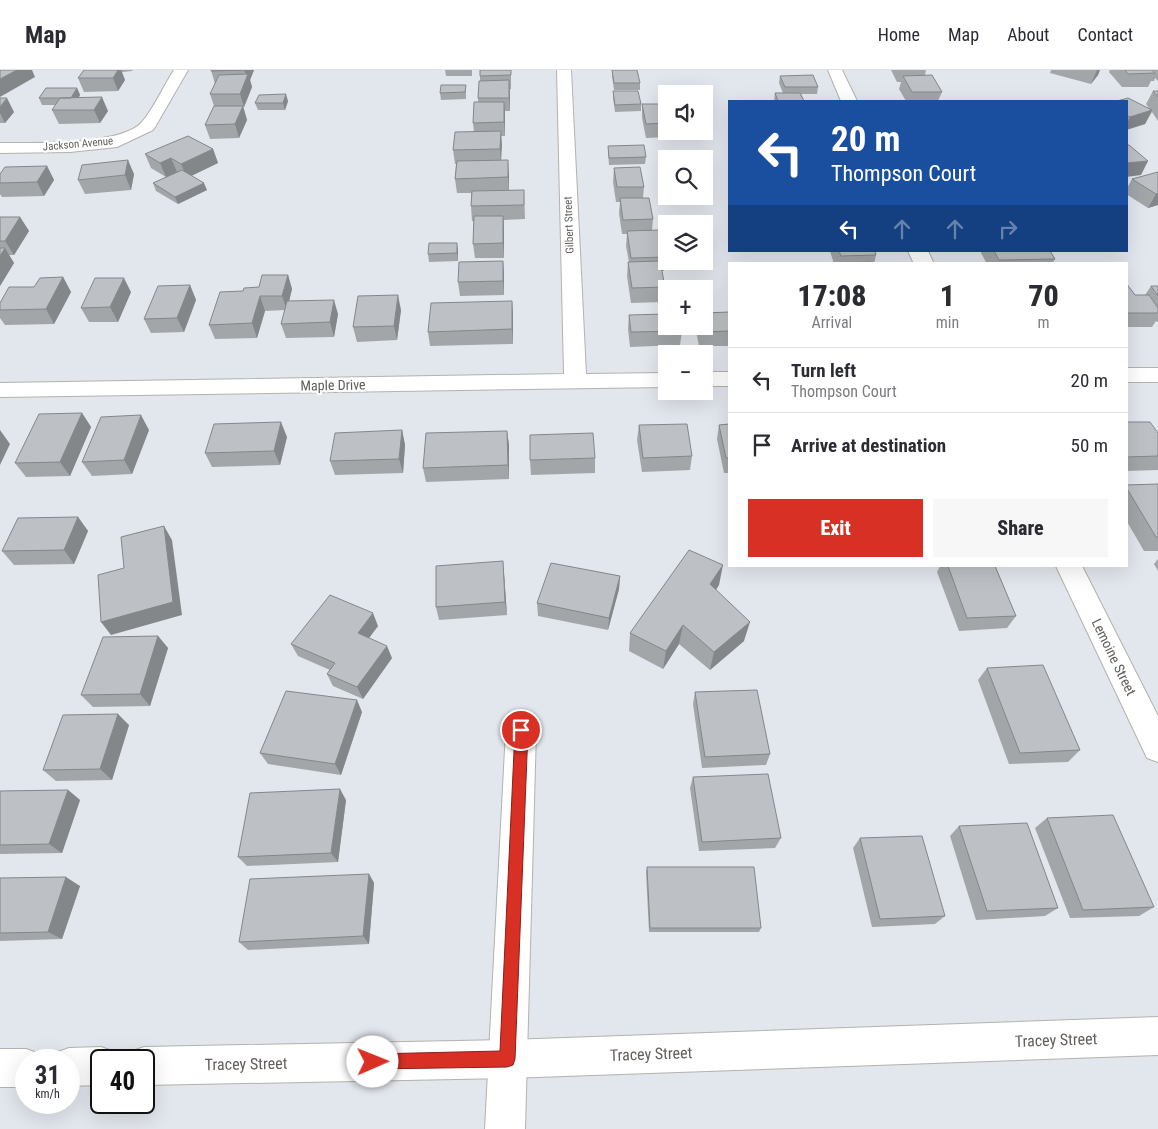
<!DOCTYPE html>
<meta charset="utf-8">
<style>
body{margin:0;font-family:"Roboto Condensed",sans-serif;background:#f7f7f7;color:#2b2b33;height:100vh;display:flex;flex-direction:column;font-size:19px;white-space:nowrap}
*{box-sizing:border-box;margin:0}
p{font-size:16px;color:#7c7c81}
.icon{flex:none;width:28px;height:28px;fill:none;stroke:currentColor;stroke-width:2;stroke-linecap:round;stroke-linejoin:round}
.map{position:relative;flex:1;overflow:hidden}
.panel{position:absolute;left:728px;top:192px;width:400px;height:305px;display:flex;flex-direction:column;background:#fff;border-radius:0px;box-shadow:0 5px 20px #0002}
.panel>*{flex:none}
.hud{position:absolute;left:728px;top:30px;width:400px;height:152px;border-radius:0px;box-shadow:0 5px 20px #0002;background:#1a4fa0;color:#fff;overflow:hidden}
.controls{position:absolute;left:658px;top:15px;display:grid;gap:10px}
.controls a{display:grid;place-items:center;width:55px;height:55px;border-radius:0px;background:#fff;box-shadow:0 5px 20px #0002;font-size:25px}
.speed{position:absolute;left:15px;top:979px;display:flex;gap:10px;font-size:25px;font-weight:700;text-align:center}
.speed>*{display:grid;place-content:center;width:65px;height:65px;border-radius:50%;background:#fff;box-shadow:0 5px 20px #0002;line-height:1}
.speed small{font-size:12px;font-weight:400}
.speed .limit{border:2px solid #111;border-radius:8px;background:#fff;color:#111}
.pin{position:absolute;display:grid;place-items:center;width:42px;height:42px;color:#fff;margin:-21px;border:2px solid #fff;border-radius:50%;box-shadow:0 1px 5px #0007}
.me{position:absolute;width:55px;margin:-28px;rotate:89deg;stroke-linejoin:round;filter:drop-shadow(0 0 4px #0008)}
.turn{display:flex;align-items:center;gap:18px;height:105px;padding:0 20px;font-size:22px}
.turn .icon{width:65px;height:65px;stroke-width:2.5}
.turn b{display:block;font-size:35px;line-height:42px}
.lanes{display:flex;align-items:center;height:48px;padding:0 20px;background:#0003;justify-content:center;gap:25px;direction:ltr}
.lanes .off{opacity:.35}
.eta{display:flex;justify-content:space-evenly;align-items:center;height:85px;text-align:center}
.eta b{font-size:30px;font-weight:800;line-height:35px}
.primary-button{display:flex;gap:10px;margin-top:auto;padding:10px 20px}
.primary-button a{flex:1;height:58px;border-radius:0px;background:#d93025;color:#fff;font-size:20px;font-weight:800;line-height:58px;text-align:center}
.primary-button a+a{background:#f7f7f7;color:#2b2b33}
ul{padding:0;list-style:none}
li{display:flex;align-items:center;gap:15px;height:65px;padding:0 20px;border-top:1px solid #e1e1e2}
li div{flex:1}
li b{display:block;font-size:19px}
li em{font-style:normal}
header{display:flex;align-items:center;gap:30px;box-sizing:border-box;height:70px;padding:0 25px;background:#fff;border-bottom:1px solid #e1e1e2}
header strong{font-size:24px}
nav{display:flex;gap:28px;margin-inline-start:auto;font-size:18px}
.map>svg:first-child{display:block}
</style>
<header>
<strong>Map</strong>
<nav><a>Home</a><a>Map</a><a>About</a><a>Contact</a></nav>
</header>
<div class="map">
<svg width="1158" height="1059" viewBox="0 0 1158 1059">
<rect width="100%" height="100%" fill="#e2e6ed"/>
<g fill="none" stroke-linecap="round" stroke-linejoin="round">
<defs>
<path id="street" d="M174,0H188L155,57L153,60L117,77L70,82L0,83V73C32,73 121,76 142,52C154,38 163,17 174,0Z
M557,0H571L586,304L666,303V317L0,327V313L564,304Z
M828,0H842L857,31H841Z
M908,181H928L934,194H914Z
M1126,298H1158V312H1126Z
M704,302H729V316H704Z
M1056,496H1082L1158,646V692L1147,688Z
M521,646L532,650L536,660L525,1059H485L506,660L510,650Z"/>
<path id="secondary" d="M1158,947V985L507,1008L144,1015V990H127L130,982L144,977L507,970Z
M101,977L115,982L118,990H101V1015L69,1016V990H53L55,983L69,978Z
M0,979H26L40,984L42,990H26V1017H0Z"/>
</defs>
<!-- street casing -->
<use href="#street" stroke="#b5b1ae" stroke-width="2"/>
<!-- secondary casing -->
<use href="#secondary" stroke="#b5b1ad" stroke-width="2"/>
<!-- street -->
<use href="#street" fill="#fff" fill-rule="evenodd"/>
<!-- secondary -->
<use href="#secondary" fill="#fff" fill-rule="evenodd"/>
</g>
<!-- wall -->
<path fill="#a3a6a9" d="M84,0H133L132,1L122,2L125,10L118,21L84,22L78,8Z
M211,0H254L250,10L252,17L244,37H243L247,50L239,68L210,69L205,55L214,36L210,24L215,14Z
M445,0H472V6H446Z
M511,0V19H510V41H505V66H501V91L509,105V120H524L525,149L504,150V188H475L473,174L474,151H472L471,136V123H457L455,109L456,94H455L453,80L474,62L473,53L478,32V28L480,11V6Z
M612,0L640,13V20H614L612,6Z
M891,0H926L925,5L942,22L938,31H906L899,19L901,12H897Z
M1051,0H1100L1098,5L1091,14L1050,3Z
M1110,0H1158V11L1155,8L1154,11H1151L1148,17H1122L1109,2Z
M780,6L818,17L817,24H801L804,31H774L775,23H783L779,13Z
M466,15V29L441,30L440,23Z
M77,18L80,25L79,27L108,41L100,53L59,54L52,40L56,35H42L39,28Z
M613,21L641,34V41L615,42L613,28Z
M1153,21H1158V51L1152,42L1145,54L1126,60V31L1149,38L1146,34Z
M0,28L14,42L5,53H0Z
M288,31L285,40H258L255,33Z
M642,34H666V61H672L671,67L646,68L642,48Z
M608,76L646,87L645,94L609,95L608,83Z
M213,79L218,93L191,106L207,120L178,134L156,121L153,113L177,102L166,107L151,98L145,84Z
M47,96L54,110L44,126L2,127L0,124V104Z
M614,98L644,117L643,128L653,149L652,160L665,187L664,201H662L665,217L663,232L631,233L627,206L628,192H629L626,176L627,164H622L619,143L620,132H616L613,112Z
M1158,102V135L1148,138L1126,124V120L1132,109Z
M134,104L131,120L85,124L78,110Z
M0,147H20L29,161L14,185H9L14,193L0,216Z
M458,180V191L429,192L428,184Z
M830,181H875L876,185L874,194H834Z
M982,181H1050L1055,189L1052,194H987L981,183Z
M503,191L504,206V225L460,226L458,212Z
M288,205L292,219L289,231L338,244L334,267L286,268L281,254L285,240L265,241L257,268L215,269L209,255L243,221L259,217Z
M63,207L71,222L54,254L5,255L0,248V233L34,217Z
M1126,213L1135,225H1145L1151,216H1158V252H1157L1156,251L1152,257H1126Z
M190,215L196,230L184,262L151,263L144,249Z
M131,222L118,252H89L81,238Z
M512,231L513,246V274L430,276L428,262Z
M401,240L397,270L357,272L353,257Z
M729,242V276H699L695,256H704Z
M629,245L682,261L680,275L630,277L628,259Z
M82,343L91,357L70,406L26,407L15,393Z
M1126,352L1158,363V400L1126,401Z
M729,354V403H724L717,369L719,355Z
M639,355L692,386L690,400L642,402L637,370Z
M149,360L132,404L92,406L82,392Z
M402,360L405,375L403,403L335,405L330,391Z
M507,361L509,375V409L426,412L423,398Z
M287,367L280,395L212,397L205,383Z
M595,388V403L531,405L530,390Z
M1158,414V481H1144L1126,450V415Z
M78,447L88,461L74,494L14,495L2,481Z
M1158,489V501L1154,494Z
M940,496H995L1016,546L1007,558L959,561L937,502Z
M504,504L507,545L439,550L436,537Z
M620,506L619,519L608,560L538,546L537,533Z
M719,515L716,520L744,571L710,600L679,574L663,599L629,581L630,563Z
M378,556L369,568L392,588L363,629L333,616L327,604L330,600L298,586L291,574Z
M158,566L168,578L150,636L93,637L81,625Z
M987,598L1080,680L1068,692L1009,694L978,610Z
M695,622L770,684L766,695L702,698L693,634Z
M362,642L341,705L268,694L260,683Z
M129,655L112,710L56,711L43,700Z
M693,707L781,768L775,778L699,781L690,718Z
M68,720L80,730L62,783L0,784V721Z
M346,730L338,792L247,796L238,787Z
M1047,748L1154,837L1139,846L1070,848L1035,758Z
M959,756L1058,838L1045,846L976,850L950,766Z
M860,768L945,846L935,854L872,857L853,778Z
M647,797L761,858L759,862H649L646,802Z
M369,804L374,813L369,874L248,880L239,872Z
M0,808L80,816L62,869L0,871Z"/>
<!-- shaded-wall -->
<path fill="#84878a" d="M17,0H32L35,7L0,27V9Z
M118,0H121L125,10L118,21L113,8Z
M244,0H254L250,10L252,17L244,37L240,24L247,7Z
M1097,0H1100L1098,5L1091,14Z
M509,10L510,24V41L509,28Z
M77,18L80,25L74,35L71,28Z
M286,24L288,31L285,40L283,33Z
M102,27L108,41L100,53L94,40Z
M7,28L14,42L5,53L0,43V37Z
M504,32L505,45V66L504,52Z
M243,36L247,50L239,68L235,54Z
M1152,40L1145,54L1126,60V55L1130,47Z
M501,61L502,75L501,93L500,79Z
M213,79L218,93L187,108L181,94Z
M171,88L177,102L166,107L160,93Z
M128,90L134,104L131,120L125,105Z
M508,90L509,105V122L508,107Z
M1148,91L1141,105L1126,107V93Z
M47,96L54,110L44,126L37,112Z
M204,113L207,120L178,134L175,127Z
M1158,123V135L1148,138L1156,124Z
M503,146L504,160V188L503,173Z
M20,147L29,161L14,185L5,171Z
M457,173L458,180V191L457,183Z
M5,178L14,193L0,216V186Z
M503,191L504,206V225L503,211Z
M288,205L292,219L287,240L282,226Z
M63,207L71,222L54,254L46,239Z
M124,208L131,222L118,252L110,237Z
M190,215L196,230L184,262L177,248Z
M398,225L401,240L397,270L394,256Z
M260,226L265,241L257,268L252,253Z
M334,230L338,244L334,267L330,252Z
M512,231L513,246V274L512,259Z
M82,343L91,357L70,406L60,392Z
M141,345L149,360L132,404L124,390Z
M281,352L287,367L280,395L274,381Z
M0,360L10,374L0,395Z
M402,360L405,375L403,403L399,389Z
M507,361L509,375V409L508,395Z
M78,447L88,461L74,494L64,480Z
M164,456L172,470L182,545L111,565L101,552Z
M503,491L504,504L507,545L505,532Z
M723,495L719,515L706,534L710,514Z
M620,506L619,519L608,560L609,548Z
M373,543L378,556L363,576L358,563Z
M750,552L744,571L710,600L714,582Z
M683,555L679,574L663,599L666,581Z
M158,566L168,578L150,636L140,624Z
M387,576L392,588L363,629L357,617Z
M357,630L362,642L341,705L335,694Z
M118,644L129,655L112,710L100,699Z
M340,719L346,730L338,792L331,783Z
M68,720L80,730L62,783L49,774Z
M369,804L374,813L369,874L363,866Z
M66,807L80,816L62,869L48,862Z"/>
<!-- building -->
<path fill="#bdc1c5" stroke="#84878a" d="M0,0H17L0,9Z
M84,0H118L113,8H78Z
M211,0H244L211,1Z
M480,0H511V5L480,6Z
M612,0H637L640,13H614Z
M1125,0H1152L1155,3L1128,4Z
M248,4L240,24H210L219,5Z
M813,5L818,17H785L780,6Z
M932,5L942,22H912L903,6Z
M509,10V28H478L479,11Z
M441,15H466L465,22L440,23Z
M46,18H77L71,28H39Z
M613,21H638L641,34L615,35Z
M1153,21H1158V27Z
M775,23H800L804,31H778Z
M286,24L283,33H255L259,25Z
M102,27L94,40H52L60,28Z
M0,28H7L0,37Z
M1128,28L1152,40L1130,47L1126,45V31H1117Z
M474,32H504V52L473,53Z
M642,34H666V53L646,54Z
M214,36H243L235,54L205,55Z
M501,61L500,79L453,80L455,62Z
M188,66L213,79L181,94L171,88L160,93L145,84Z
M644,75L646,87L609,88L608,76Z
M1126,75H1129L1148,91L1126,93Z
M128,90L125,105L78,110L82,95Z
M508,90V107L455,109L457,91Z
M47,96L37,112L0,113V104L5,97Z
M640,97L644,117H617L614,98Z
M182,100L204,113L175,127L153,113Z
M1158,102V123L1156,124L1132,109Z
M524,120V135L471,136L472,121Z
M620,128H649L653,149L623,150Z
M474,146H503V173L473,174Z
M0,147H20L5,171H0Z
M660,160L665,187L631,188L627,161Z
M429,173H457V183L428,184Z
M0,178H5L0,186Z
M839,181H875L876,185L841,186Z
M994,181H1050L1055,189L999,190Z
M503,191V211L458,212L459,192Z
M660,191L665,217L632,218L628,192Z
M871,192L872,194H836Z
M262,205H288L282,226H260L252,253L209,255L220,222L243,221L244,218L259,217Z
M63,207L46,239L0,240V233L9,217H34L40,208Z
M95,208H124L110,237L81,238Z
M1126,213L1135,225H1149L1158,238V243H1126Z
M190,215L177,248L144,249L158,216Z
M1151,216H1158V226Z
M398,225L394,256L353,257L358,226Z
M334,230L330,252L281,254L287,231Z
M512,231V259L428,262L431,233Z
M729,242V261L701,262L700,256H704V243Z
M666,244V256H681L682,261L631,262L629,245Z
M82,343L60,392L15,393L39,344Z
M141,345L124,390L82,392L101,347Z
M281,352L274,381L205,383L214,354Z
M1126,352H1150L1158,363V386L1126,387Z
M687,354L692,386L643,388L639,355Z
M729,354V388H726L719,355Z
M402,360L399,389L330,391L335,363Z
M507,361L508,395L423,398L426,363Z
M593,363L595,388L530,390V365Z
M1158,414V467H1156L1126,417V415Z
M78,447L64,480L2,481L18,448Z
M164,456L173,532L101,552L98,505L124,498L121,467Z
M689,480L723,495L710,514L750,552L714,582L683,555L666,581L630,563Z
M503,491L505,532L436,537V496Z
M551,493L620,506L609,548L537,533Z
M948,496H995L1016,546L967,548Z
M330,525L373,543L358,563L387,576L357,617L327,604L335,593L291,574Z
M158,566L140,624L81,625L103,567Z
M1043,595L1080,680L1020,683L987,598Z
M757,620L770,684L705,687L695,622Z
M286,621L357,630L335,694L260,683Z
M118,644L100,699L43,700L63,645Z
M768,704L781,768L702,772L693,707Z
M340,719L331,783L238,787L250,723Z
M68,720L49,774L0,775V721Z
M1113,745L1154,837L1083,840L1047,748Z
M1027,753L1058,838L987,841L959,756Z
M922,766L945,846L880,849L860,768Z
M647,797H754L761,858H650Z
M369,804L363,866L239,872L250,809Z
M66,807L48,862L0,863V808Z"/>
<!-- route -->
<path fill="#d93025" stroke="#8d1f18" d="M521,654L526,656L528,660L515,989L513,995L507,997L373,999L368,997L365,992L368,986L373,984L500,981L515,660L517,656Z"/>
<g text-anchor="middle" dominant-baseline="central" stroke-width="4.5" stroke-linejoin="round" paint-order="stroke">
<!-- far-street labels -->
<g font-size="11" fill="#635e5b" stroke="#fff">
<text transform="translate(78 74) rotate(-5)">Jackson Avenue</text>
<text transform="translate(569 155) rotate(-92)">Gilbert Street</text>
</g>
<!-- street labels -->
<g font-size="14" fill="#635e5b" stroke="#fff">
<text transform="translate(333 315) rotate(-1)">Maple Drive</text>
<text transform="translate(1114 587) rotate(64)">Lemoine Street</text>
</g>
<!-- near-street labels -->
<g font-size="16" fill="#635e5b" stroke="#fff">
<text transform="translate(1056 970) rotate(-2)">Tracey Street</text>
<text transform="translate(651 984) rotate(-2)">Tracey Street</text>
<text transform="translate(246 994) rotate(-1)">Tracey Street</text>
</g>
</g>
</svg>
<div class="controls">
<a><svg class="icon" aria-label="sound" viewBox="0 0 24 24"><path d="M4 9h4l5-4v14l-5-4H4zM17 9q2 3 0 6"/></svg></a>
<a><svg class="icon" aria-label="search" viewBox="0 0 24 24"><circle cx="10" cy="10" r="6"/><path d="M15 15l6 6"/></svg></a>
<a><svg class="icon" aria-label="layers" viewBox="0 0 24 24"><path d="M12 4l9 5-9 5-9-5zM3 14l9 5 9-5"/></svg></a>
<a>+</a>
<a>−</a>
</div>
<div class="speed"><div>31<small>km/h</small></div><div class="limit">40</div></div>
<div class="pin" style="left:521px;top:660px;background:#d93025"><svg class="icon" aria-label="arrive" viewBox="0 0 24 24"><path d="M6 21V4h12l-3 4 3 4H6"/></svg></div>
<svg class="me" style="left:373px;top:992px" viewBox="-20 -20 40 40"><circle r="19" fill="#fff"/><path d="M0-13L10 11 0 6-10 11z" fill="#d93025"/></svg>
<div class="hud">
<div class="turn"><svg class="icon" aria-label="left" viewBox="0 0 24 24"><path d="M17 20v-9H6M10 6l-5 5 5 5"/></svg><div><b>20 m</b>Thompson Court</div></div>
<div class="lanes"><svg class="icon" aria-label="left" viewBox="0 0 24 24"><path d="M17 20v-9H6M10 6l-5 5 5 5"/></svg><svg class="icon off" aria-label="ahead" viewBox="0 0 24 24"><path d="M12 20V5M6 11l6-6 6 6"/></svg><svg class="icon off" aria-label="ahead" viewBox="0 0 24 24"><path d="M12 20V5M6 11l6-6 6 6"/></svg><svg class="icon off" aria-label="right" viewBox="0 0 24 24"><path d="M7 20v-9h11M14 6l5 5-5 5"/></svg></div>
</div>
<section class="panel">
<div class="eta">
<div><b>17:08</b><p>Arrival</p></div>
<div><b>1</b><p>min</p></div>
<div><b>70</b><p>m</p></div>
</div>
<ul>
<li><svg class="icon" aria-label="left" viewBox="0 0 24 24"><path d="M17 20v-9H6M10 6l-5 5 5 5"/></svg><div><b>Turn left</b><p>Thompson Court</p></div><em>20 m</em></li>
<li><svg class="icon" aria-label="arrive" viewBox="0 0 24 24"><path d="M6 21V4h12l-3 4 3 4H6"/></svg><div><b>Arrive at destination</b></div><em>50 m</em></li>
</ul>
<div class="primary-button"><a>Exit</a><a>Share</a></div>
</section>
</div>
